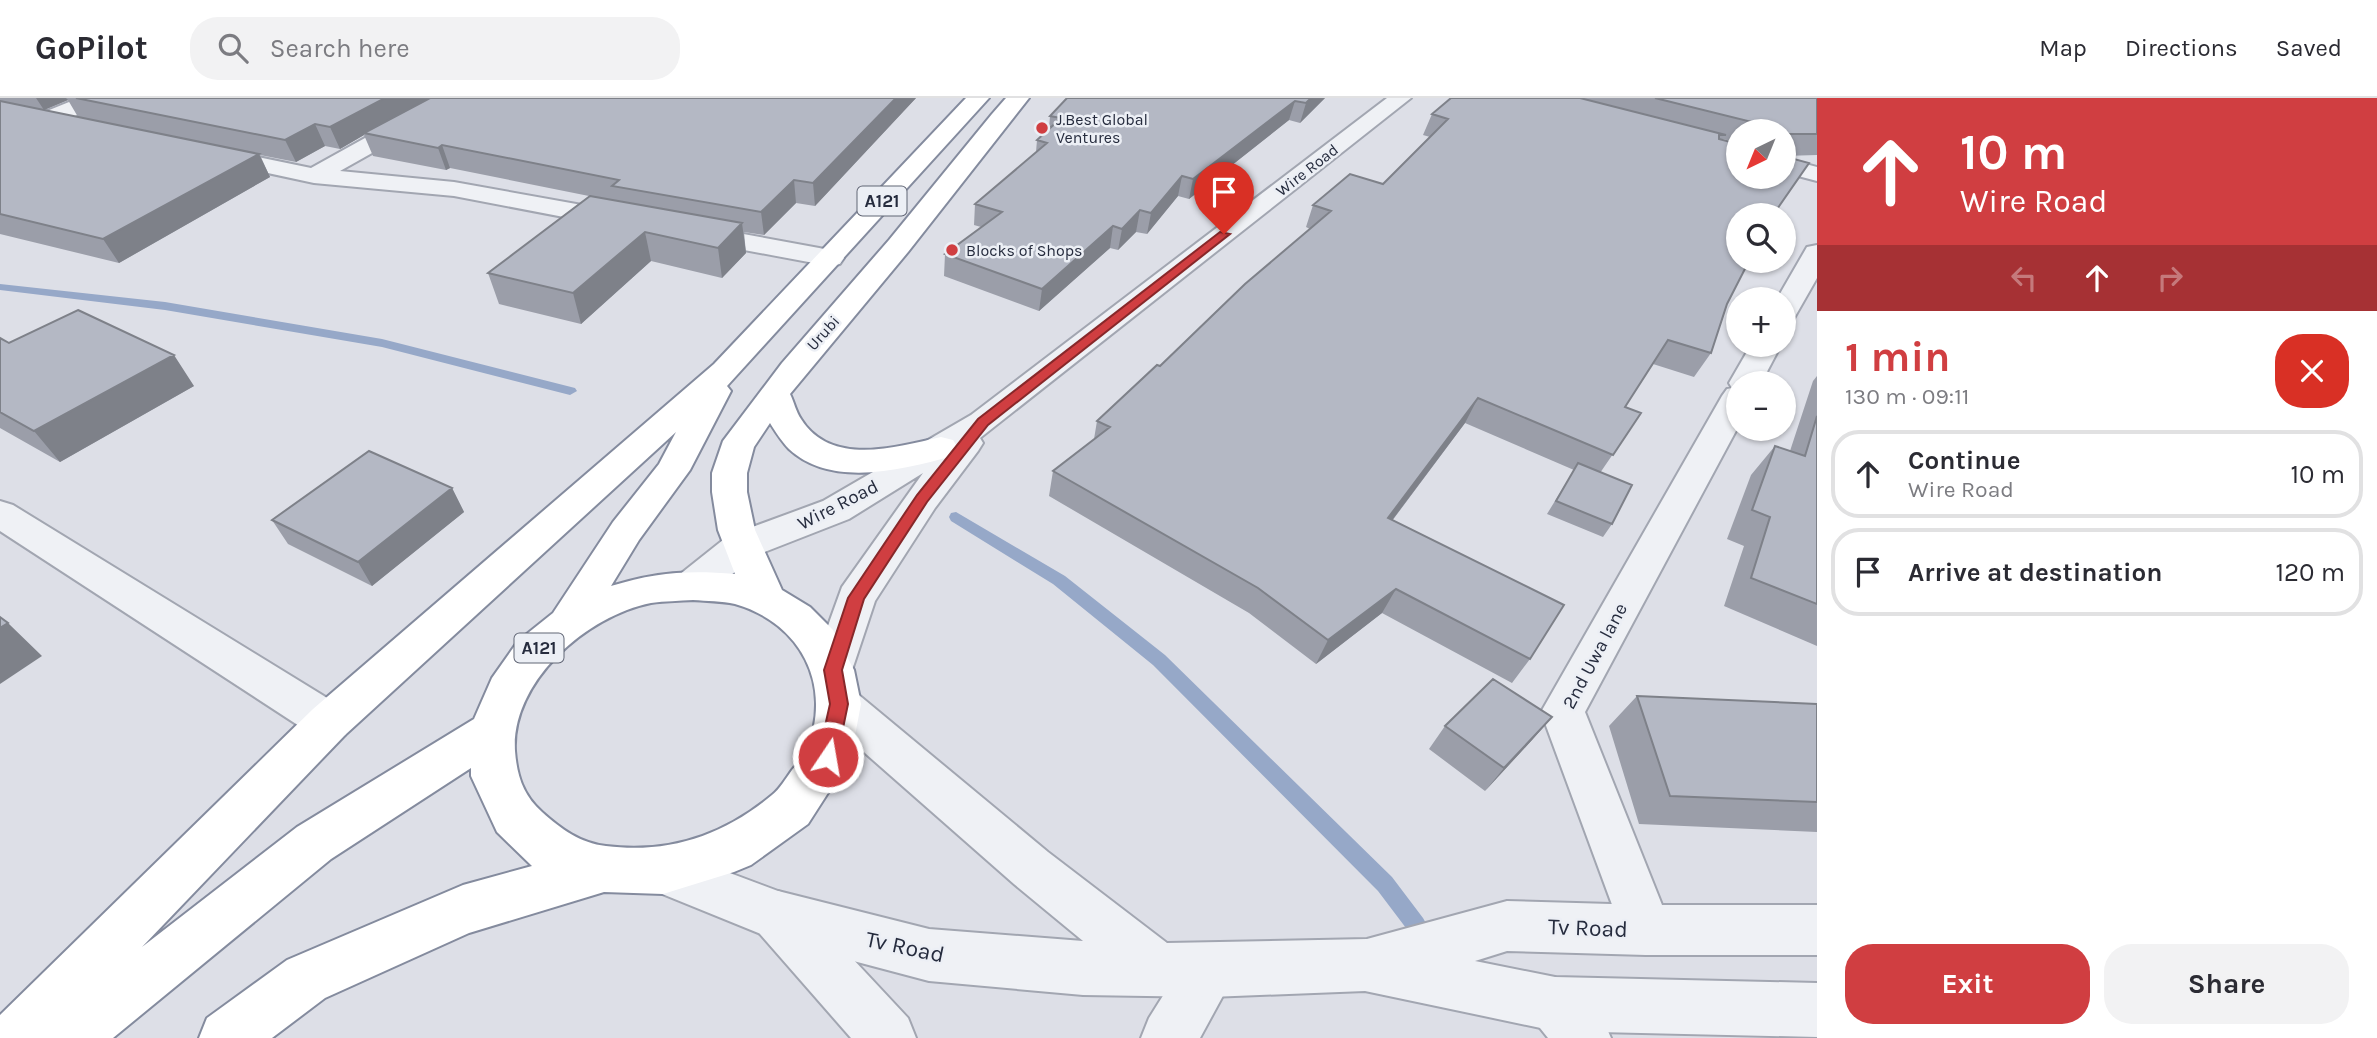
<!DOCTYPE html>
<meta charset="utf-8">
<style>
body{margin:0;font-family:Karla,sans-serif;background:#f2f2f3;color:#2b2b33;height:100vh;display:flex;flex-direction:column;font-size:26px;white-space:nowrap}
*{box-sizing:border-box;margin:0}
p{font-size:23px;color:#7c7c81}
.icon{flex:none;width:38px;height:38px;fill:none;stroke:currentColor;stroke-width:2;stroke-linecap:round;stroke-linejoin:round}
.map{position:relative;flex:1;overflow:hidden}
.details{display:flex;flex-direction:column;background:#fff;width:560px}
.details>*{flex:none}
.hud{background:#d03e41;color:#fff;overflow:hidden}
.needle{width:46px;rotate:223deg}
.fabs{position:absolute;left:1726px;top:21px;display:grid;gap:14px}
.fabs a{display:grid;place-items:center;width:70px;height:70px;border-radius:50%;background:#fff;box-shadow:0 2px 5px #0004;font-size:35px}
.pin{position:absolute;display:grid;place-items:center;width:60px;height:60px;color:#fff;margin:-72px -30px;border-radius:50% 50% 50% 0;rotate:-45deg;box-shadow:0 0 7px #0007}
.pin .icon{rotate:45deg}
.me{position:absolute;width:77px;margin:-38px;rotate:12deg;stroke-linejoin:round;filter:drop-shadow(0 0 5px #0008)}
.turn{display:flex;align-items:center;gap:24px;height:147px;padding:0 28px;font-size:32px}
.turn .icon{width:91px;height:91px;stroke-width:2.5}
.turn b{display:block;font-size:49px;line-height:60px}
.lanes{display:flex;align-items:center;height:66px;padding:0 28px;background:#0003;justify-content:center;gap:35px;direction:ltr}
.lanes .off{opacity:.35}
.round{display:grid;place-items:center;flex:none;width:74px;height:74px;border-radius:28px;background:#f2f2f3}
.overview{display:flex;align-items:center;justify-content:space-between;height:119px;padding:0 28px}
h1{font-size:42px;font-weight:700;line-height:52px;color:#d03e41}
.action{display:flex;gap:14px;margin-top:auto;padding:14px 28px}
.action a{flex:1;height:80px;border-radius:28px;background:#d03e41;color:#fff;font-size:28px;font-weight:700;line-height:80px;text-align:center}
.action a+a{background:#f2f2f3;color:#2b2b33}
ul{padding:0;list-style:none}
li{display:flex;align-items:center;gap:21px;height:88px;margin:0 14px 10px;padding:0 14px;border:4px solid #e1e1e2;border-radius:28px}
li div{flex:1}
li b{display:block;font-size:26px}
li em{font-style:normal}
header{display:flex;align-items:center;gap:42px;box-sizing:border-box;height:98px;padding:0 35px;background:#fff;border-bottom:2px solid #e1e1e2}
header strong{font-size:33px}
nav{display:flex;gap:38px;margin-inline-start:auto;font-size:24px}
.search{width:490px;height:63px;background:#f2f2f3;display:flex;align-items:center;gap:18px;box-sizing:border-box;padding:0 24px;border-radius:28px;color:#7c7c81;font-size:26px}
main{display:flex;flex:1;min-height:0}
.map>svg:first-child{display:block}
</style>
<header>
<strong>GoPilot</strong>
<div class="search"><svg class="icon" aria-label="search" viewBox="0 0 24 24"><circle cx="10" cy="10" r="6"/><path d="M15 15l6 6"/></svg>Search here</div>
<nav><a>Map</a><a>Directions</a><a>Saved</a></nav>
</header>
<main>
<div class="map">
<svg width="1817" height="940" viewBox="0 0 1817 940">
<rect width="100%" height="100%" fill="#dddfe7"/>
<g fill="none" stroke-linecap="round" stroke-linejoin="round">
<!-- stream -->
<path fill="#96a8c8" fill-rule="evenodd" d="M0,186L165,204L382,241L575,290L577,293L570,297L382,249L165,212L0,192Z
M956,414L1065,478L1165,557L1392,779L1423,820L1427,827L1423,834L1416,837L1409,834L1378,793L1153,567L1053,486L951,423L949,419L951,415Z"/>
<defs>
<path id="minor" d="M79,0H109L106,5L53,27H37L34,22L37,17Z
M437,0H464L461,5L340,73L454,84L621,114L630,117L634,122L630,127L621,130L454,98L314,85L207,62L203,57L207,52L215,50L311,70Z
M1387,0H1411L980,340L983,345L978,353L935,410L875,503L848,584L833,589L818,584L812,572L842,489L923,375L849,421L754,458L707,497L693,502L679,497L673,487L679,477L728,438L823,403L971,317Z
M1783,60L1817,69V83L1783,74Z
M694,127L830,152L840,154L844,160L840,166L830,168L685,141L681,135L685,129Z
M1817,147V180L1793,222L1783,225V201H1777L1807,149Z
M1751,247H1781L1761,285H1738V329L1585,614L1672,832L1664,850L1646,857L1628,850L1541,614L1722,298L1727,291L1732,290L1729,285Z
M778,793L796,800L908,920L916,940H851L760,836L752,818L760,800Z
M1210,845L1229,853L1237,872L1200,940H1141L1149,920L1191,853Z
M1555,879C1582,890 1600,913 1611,940H1548L1536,925L1528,906L1536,887Z"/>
<path id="tertiary" d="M0,403L13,407L345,611L351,624L345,637L329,642L313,637L0,433Z
M839,588L854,593L1048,754L1167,845L1367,841L1507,803L1646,807H1817V857H1646L1507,853L1475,863L1555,879L1817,885V939L1555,933L1365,893L1210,899L1083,897L929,883L778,843L645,789L638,773L645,757L663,750L778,793L929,831L1083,843L1014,786L824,619L817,606L824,593Z"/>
<path id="trunk" d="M966,0H989L727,288L731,293L690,372L639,442L611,488C656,474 689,472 735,476L718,432L712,394V375L723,343L782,265L889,142L992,16L1006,0H1029L908,154L790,296C794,304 796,314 801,321C831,369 896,349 941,339L953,342L958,350L953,358C904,371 832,391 789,351C782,344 775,333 770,325L754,349L747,375V394L755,432L782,492L810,509L833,532L854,572L861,606L851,659L808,726L751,767L734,774L663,796L604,794L469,835L325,900L272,940H199L207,920L287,862L463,787L532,768L497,734L471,678V670L331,761L113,940H0V917L313,611L714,266ZM676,334L659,366L613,424L553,515L518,543L492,580L474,621L297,729L142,849L345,637ZM693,502C707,503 722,503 735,506C801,525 833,587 807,651C804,658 797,666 792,672C786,680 780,691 772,697C724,737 669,756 606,748C580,745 561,731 542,714C523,697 517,678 515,653C511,584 586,518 651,505C665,503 679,503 693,502Z"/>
</defs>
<!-- minor casing -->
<use href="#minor" stroke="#a2a6b1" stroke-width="4"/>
<!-- tertiary casing -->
<use href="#tertiary" stroke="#a2a6b1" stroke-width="4"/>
<!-- trunk casing -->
<use href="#trunk" stroke="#848b9e" stroke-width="4"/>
<!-- minor -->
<use href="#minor" fill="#eff1f5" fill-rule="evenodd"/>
<!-- tertiary -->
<use href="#tertiary" fill="#eff1f5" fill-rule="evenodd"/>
<!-- trunk -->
<use href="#trunk" fill="#fff" fill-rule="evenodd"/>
</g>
<!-- wall -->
<path fill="#9b9ea9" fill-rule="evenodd" d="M0,0H916L815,108L796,105L764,137L744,134L746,155L722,180L651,163L581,226L499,206L488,175L589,98L450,70L446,72L373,58L364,37L340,51L325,48L296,64L260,57L270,79L119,165L0,136ZM68,2L78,19L44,12Z
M1325,0L1300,25L1289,22L1189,101L1178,98L1147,136L1136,134L1118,152L1110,150L1039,213L944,178L945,156L981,129L974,127L975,106L1036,54L1037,42L1049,31L1050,18Z
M1451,0H1817V57L1783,58V33H1738V45L1723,41L1722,42L1738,117L1727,206L1711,255L1694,279L1653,266L1625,309L1641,315L1600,375L1612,426L1603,439L1547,416L1574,372L1465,325L1392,423L1530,561L1512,585L1382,515L1316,566L1249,515L1049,398L1053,373L1094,341L1097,323L1160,268L1310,131L1306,129L1313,107L1383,86L1430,39L1423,37L1432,16Z
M0,240L9,245L194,288L60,364L0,330Z
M1817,278V548L1724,508L1744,448L1727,441L1751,377L1775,348L1790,353L1813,283Z
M452,390L464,414L372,488L288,446L272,422Z
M1637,598L1817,606V734L1639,726L1609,628Z
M1552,619L1532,642L1485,693L1429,651L1445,628Z"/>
<!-- shaded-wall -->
<path fill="#7e8189" d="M36,0H66L68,2L44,12Z
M385,0H432L364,35V37L340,51L330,29Z
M896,0H916L815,108L813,85Z
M1311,0H1325L1300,25L1306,5Z
M1295,3L1289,22L1189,101L1193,81Z
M315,26L325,48L296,64L285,42Z
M442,47L450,70L446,72L438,50Z
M259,56L270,79L119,165L103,141Z
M1182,78L1178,98L1147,136L1151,115Z
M794,82L796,105L764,137L761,114Z
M1140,112L1136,134L1118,152L1122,131Z
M742,125L746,155L722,180L718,150Z
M1113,128L1110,150L1039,213L1042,191Z
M645,134L651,163L581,226L573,195Z
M174,257L194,288L60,364L34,333Z
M1478,300L1465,325L1375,445L1388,420Z
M452,390L464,414L372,488L358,464Z
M1396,491L1382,515L1316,566L1328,542Z
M8,525L42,558L0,586V530Z
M1552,619L1532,642L1485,693L1504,670Z"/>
<!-- building -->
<path fill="#b4b8c4" stroke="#7e8189" stroke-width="2" d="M76,0H385L330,29L315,26L285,42Z
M430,0H896L813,85L794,82L761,114L612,88L619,82L442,47L438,50L364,35Z
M1067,0H1311L1306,5L1295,3L1193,81L1182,78L1151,115L1140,112L1122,131L1113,128L1042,191L945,156L1002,114L975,106L1047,45L1037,42L1061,20L1050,18Z
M1451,0H1580L1726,37H1719V41L1738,46V79H1783V58L1809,65L1773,117H1738V163H1749L1727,206L1711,255L1668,242L1625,309L1641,315L1613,357L1478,300L1388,420L1564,507L1530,561L1396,491L1328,542L1258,490L1053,373L1110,329L1097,323L1157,267L1160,268L1245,186L1331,113L1313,107L1350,76L1383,86L1448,21L1432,16Z
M1655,0H1817V36H1783V33H1753L1752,24Z
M0,3L259,56L103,141L0,116Z
M590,98L742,125L718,150L645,134L573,195L488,175Z
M78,212L174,257L34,333L0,314V240L9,245Z
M1817,318V506L1751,480L1770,419L1752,412L1775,348L1805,358Z
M369,353L452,390L358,464L272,422Z
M1578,365L1632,387L1612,426L1556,403Z
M0,519L8,525L0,530Z
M1493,581L1552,619L1504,670L1445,628Z
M1637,598L1817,606V704L1670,698Z"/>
<!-- route -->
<path fill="#d03e41" stroke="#87282a" stroke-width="2" d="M1220,134L1230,136L988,327L927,404L864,501L842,572L848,606L837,659L834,665L828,667L821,665L818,659L830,606L824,572L848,500L917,397L978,321Z"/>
<!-- markers -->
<g fill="#d03e41" stroke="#eceff5" stroke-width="2.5">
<circle cx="1042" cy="30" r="7"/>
<circle cx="952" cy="152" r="7"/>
</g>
<g text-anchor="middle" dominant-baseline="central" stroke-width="5" stroke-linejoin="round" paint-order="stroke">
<!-- far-poi labels -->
<g font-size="16" fill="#262c3e" stroke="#eceff5" text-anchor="start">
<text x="1056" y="21">J.Best Global<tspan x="1056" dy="18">Ventures</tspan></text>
<text x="966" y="152">Blocks of Shops</text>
</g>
<!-- far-street labels -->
<g font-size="16" fill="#262c3e" stroke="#eceff5">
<text transform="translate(1307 72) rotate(-38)">Wire Road</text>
<text transform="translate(823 235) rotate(-48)">Urubi</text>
</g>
<!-- shield labels -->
<g fill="#eceff5" stroke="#616675" stroke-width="2">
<rect x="857.5" y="88.5" width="49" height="29" rx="5"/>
<rect x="514.5" y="535.5" width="49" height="29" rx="5"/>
</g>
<g font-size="18" font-weight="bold" fill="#262c3e">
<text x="882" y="103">A121</text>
<text x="539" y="550">A121</text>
</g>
<!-- street labels -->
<g font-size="19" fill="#262c3e" stroke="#eceff5">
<text transform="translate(838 407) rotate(-27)">Wire Road</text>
<text transform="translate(1595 558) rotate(-62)">2nd Uwa lane</text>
</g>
<!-- near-street labels -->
<g font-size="23" fill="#262c3e" stroke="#eceff5">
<text transform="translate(1588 830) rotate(2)">Tv Road</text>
<text transform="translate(905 849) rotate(12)">Tv Road</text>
</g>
</g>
</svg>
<div class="fabs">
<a><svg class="needle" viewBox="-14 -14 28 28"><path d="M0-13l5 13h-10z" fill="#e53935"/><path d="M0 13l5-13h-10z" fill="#7c7c81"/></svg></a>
<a><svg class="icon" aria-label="search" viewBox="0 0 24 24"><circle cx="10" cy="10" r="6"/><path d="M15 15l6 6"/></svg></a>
<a>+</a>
<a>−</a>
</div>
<div class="pin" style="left:1224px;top:136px;background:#d93025"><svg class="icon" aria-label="arrive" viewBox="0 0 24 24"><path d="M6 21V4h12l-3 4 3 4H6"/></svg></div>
<svg class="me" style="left:828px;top:659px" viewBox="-20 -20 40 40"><circle r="17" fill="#d03e41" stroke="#fff" stroke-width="3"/><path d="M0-11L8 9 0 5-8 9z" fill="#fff"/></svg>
</div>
<section class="details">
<div class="hud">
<div class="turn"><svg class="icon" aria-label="ahead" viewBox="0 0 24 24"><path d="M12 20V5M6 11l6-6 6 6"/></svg><div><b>10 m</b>Wire Road</div></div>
<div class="lanes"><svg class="icon off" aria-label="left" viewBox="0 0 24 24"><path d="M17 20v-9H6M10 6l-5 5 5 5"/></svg><svg class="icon" aria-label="ahead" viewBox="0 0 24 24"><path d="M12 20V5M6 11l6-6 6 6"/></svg><svg class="icon off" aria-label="right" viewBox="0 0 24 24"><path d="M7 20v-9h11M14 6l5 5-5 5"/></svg></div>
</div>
<div class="overview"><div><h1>1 min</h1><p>130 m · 09:11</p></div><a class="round" style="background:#d93025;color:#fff"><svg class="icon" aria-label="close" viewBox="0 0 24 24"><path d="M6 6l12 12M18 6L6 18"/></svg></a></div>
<ul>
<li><svg class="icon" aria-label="ahead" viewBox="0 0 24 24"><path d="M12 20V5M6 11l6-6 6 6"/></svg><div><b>Continue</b><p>Wire Road</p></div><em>10 m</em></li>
<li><svg class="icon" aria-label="arrive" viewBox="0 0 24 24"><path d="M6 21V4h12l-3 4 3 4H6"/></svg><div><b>Arrive at destination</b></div><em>120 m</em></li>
</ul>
<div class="action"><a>Exit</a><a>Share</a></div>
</section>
</main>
